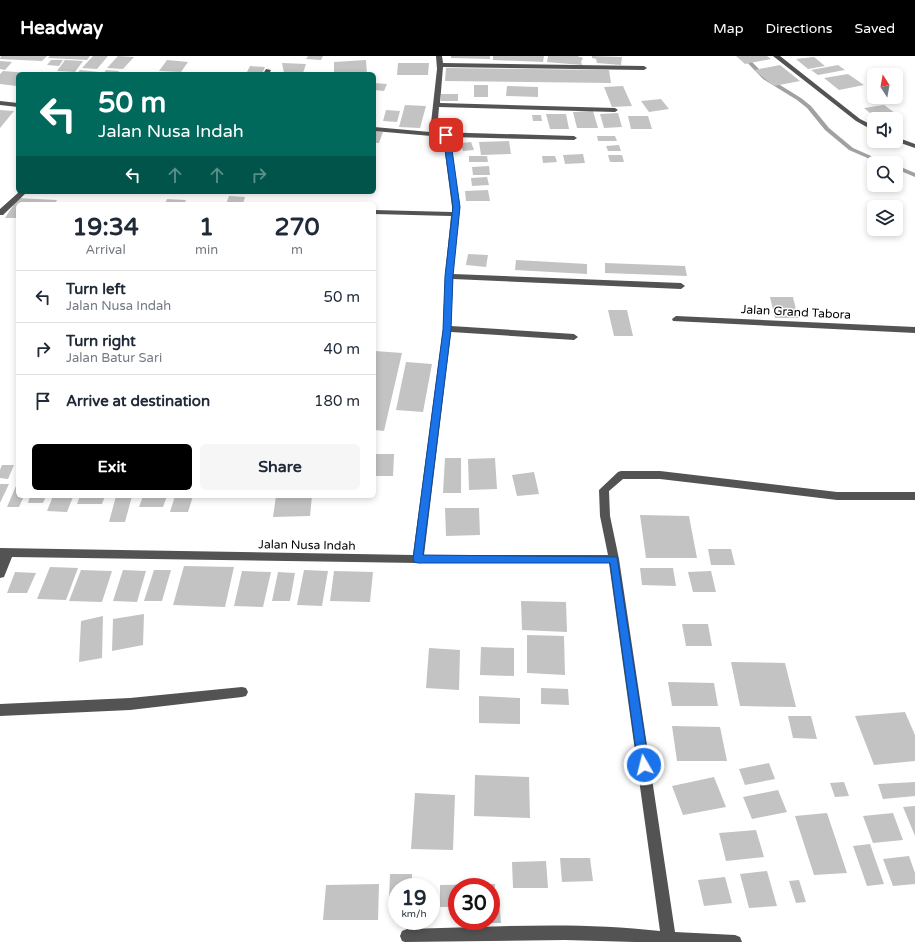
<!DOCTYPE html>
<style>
body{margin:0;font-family:"Varela Round",sans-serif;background:#f6f6f7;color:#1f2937;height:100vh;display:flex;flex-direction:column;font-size:15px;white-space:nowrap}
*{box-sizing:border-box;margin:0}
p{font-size:13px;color:#747a83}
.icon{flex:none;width:22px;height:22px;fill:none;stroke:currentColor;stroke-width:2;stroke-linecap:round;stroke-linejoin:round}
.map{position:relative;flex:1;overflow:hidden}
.drawer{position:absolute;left:16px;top:146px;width:360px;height:296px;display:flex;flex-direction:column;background:#fff;border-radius:6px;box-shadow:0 2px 6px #0003}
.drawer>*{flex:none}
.banner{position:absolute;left:16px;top:16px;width:360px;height:122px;border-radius:6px;box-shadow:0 2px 6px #0003;background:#00695c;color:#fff;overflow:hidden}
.needle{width:26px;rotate:349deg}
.controls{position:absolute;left:867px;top:12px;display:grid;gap:8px}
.controls a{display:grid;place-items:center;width:36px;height:36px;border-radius:6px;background:#fff;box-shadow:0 2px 6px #0003;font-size:20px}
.speed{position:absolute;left:388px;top:822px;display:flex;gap:8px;font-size:20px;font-weight:700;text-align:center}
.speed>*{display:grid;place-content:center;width:52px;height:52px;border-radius:50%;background:#fff;box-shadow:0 2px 6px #0003;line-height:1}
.speed small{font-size:10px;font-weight:400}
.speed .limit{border:6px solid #d22;background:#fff;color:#111}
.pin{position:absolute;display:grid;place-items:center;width:34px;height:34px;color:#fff;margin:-17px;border-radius:8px;box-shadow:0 2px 6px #0006}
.me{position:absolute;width:44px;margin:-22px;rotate:352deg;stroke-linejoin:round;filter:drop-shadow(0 0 3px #0008)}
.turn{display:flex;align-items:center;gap:14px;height:84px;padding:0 16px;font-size:18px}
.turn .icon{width:52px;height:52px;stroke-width:2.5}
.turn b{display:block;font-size:28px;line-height:34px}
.lanes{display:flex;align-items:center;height:38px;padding:0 16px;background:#0003;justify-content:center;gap:20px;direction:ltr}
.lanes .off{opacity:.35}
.eta{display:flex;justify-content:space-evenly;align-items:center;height:68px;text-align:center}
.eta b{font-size:24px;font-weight:800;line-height:28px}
.primary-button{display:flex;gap:8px;margin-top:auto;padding:8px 16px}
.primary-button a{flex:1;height:46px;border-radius:6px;background:#000;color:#fff;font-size:16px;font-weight:800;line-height:46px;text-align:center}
.primary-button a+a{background:#f6f6f7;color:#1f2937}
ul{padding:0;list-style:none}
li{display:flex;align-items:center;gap:12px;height:52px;padding:0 16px;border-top:1px solid #e0e1e3}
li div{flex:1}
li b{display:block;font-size:15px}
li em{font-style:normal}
header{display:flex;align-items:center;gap:24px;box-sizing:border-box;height:56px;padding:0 20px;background:#000;color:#fff}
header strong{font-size:19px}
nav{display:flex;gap:22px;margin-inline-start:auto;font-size:14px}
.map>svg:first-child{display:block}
</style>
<header>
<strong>Headway</strong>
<nav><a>Map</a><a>Directions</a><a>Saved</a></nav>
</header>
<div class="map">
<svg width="915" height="886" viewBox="0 0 915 886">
<rect width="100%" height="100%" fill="#fff"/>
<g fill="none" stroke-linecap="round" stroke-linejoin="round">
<!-- stream -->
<path fill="#a1a1a1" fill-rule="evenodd" d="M741,0H746L767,21L801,42L811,50L829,72L853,92L887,107H879L849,94L825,74L807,52L797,44L763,23Z
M896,109L915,117V121L896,113Z"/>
</g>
<!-- building -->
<path fill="#c3c3c3" d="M1,0H47L42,5L0,3Z
M50,0H90L87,4L48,2Z
M93,0H108L97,13L82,12Z
M118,0L134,1L123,13L107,12Z
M308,0H323L321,4L306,3Z
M451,0H490V3L451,2Z
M493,0H544L543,6L493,4Z
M548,0H577L583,2L581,6L582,9L547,6Z
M592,0L622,1L621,9L597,7L596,3L592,2Z
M736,0H767L771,3L745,8Z
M814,1L825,10L808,13L796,3Z
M51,4H63L59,10L47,9Z
M65,4L83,5L75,16L57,15Z
M167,4L188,6L181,16L159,15Z
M366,4L367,18H334V6Z
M0,5L12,6L5,14L0,13Z
M282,7L306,8L303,17H284Z
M398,7H429L428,19H397Z
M780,9L800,25L774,30L754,14Z
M838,9L845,14L818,19L811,14Z
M250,10L265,11L262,18H246Z
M446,12L609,14L611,27L445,25Z
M80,14L99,16L97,18H77Z
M106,14L119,15L117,18H103Z
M3,15L30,17V18H18L17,30L0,28V18Z
M308,16H330V18H307Z
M848,18L864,29L839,34L824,22Z
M374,27L387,28L384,35L374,34Z
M474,29H488V41H474Z
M507,30L538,31V41L506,40Z
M623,30L632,50L612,51L604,31Z
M441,38H458V45H441Z
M661,43L669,53L649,56L641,45Z
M405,49L426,50L420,72L399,71Z
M884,49L902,62L877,63L864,52Z
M0,54L14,55L0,72Z
M386,54L400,55L397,66L383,65Z
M593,55L598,72H577L573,56Z
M618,57L622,71L604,72L600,58Z
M546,58H566L569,73H550Z
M532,59H541L542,65H533Z
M628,60H648L652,73H631Z
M374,75L383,76L379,87H374Z
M597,80H615L617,85H598Z
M509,85L511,98L481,99L479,86Z
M471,86L474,94L463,95L460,87Z
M619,89L621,95H608L606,90Z
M583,98L585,107L565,108L563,99Z
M608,99H622L624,106H610Z
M469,100H487L488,106H469Z
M542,100H555L557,106L543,107Z
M489,110L490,119H473L472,111Z
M487,121L489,129L472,130L471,122Z
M488,134L490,145H466L465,135Z
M229,140L245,141L243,148H226Z
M18,142L57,144L55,148H18V162H5Z
M167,143L186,144L184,148H165Z
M468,198L488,199L486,211L466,209Z
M516,204L587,208V218L515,214Z
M605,207L685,210L687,220L605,217Z
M770,241H793L798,262H775Z
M608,254H627L633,280H614Z
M375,295L402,297L384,375L374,374Z
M406,306L432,308L423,356L396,354Z
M374,398H394L393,420H374Z
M445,402H461V437H443Z
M495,402L497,433L469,434L468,403Z
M2,409H14L8,423L0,422V414Z
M534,416L539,438L517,440L512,419Z
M0,428H9L0,447Z
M16,430H18V440H24L19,451H7Z
M30,440H46L43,447H28Z
M53,440L73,441L67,456L47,455Z
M80,440H105L102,448H77Z
M116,440H132L125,466H109Z
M143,440H167L163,451H139Z
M175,440H193L188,456H170Z
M276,440H312L310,460L273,461Z
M445,452H479L480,479L446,480Z
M640,459L689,460L697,502H646Z
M708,493H731L735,509H711Z
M184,510L234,511L225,551L173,549Z
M50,511L78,512L66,544L37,543Z
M640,512H673L676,530L642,529Z
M81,514L112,515L102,546L69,545Z
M123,514L146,515L137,546L113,545Z
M154,514H171L162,545H144Z
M304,514L328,515L322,550L297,549Z
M242,515L271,516L263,551L234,550Z
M334,515L373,516L370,546L330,545Z
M711,515L716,536H693L688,516Z
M15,516L36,517L27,537H7Z
M278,516L295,517L290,545H272Z
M521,545L566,546L567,576L522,574Z
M144,558L143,589L112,595L113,563Z
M103,560L102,602L79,606L81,565Z
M682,568H708L712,590H686Z
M527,579L564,580L565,619L527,617Z
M481,591L514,592V620L480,619Z
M429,592L460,594L459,634L426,632Z
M731,606L785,607L796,651L740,650Z
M668,626L714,627L718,650H672Z
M541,632L568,633L569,649L541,648Z
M479,640L520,642V668L479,667Z
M905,656L915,679V705L874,709L855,660Z
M788,660H811L817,683L793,682Z
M672,670L720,671L727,705H677Z
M769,707L775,723L745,729L739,713Z
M475,719L529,721L530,762L474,760Z
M714,721L726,751L683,759L672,730Z
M844,726L849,740L835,741L830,727Z
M915,726V740L883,743L878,728Z
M778,734L787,756L752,763L743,741Z
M415,737L455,739L453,794L411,793Z
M915,750V780L903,751Z
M827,757L847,817L814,819L795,760Z
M893,757L903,784L873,787L863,760Z
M756,774L764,801L726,805L719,777Z
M870,788L884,828L867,830L853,790Z
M909,800L915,817V828L893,830L883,803Z
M560,802H590L593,825L562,826Z
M546,805L548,832H513L512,806Z
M767,815L777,850L749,852L740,818Z
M390,818H412V831H397V845H389Z
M725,821L732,847L704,850L698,824Z
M799,824L806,846L796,847L789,825Z
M379,828L378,864H323L326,829Z
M495,828V850H491V831H457V851H440V829Z
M491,854H500L501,867H460V865H491Z"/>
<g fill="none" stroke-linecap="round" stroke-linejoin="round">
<!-- minor -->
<path fill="#535353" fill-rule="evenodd" d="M436,0H442L443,7L644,10L647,12L644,14L443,11L440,47L615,52L618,54L615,56L439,51L437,76L574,80L577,82L574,84L450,81L460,151L453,218L681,227L685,230L681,233L453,223L451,270L574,278L578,281L574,284L451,276L424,499H608L600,460L599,434L618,416L621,415H660L837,436H915V444H837L660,423H623L609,435L610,460L619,503L675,876L735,879L740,881L742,886H635L565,884L405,886L402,885L400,880L402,875L407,873C491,871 577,865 660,875L609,507H418L12,501L4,521L0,522V492L413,499L443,273L445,220L451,160L374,158V154L452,156V151L443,81L374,75V71L430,76L437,13Z
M773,0H780L860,63L874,70V75L856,65Z
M266,13L271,14L269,18H263Z
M0,45L18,47V51L0,49Z
M896,81L915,88V92L895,85Z
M19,136H27L3,159H0V153Z
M676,260L915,271V277L673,265L672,263Z
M242,631L246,632L248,636L246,640L242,641L130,654L0,660V648L130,642Z"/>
</g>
<!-- route -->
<path fill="#1a73e8" stroke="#114b97" d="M446,77L450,79L460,151L453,220L451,274L423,499L617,501L649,709L648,713L644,715L640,713L638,709L610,507H418L414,506L413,503L443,274L445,220L453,151L443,79Z"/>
<g text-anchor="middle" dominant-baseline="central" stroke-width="3" stroke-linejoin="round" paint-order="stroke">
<!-- street labels -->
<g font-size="12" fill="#000" stroke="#fff">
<text transform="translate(796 256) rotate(3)">Jalan Grand Tabora</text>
<text transform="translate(307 489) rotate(1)">Jalan Nusa Indah</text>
</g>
</g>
</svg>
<div class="controls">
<a><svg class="needle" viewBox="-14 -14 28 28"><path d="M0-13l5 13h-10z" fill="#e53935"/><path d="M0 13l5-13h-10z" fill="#747a83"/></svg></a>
<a><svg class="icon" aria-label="sound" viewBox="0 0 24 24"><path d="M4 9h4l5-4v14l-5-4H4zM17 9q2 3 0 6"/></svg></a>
<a><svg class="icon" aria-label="search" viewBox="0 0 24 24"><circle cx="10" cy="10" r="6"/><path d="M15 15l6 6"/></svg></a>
<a><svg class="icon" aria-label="layers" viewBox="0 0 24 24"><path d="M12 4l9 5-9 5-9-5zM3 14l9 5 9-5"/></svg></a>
</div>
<div class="speed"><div>19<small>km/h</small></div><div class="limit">30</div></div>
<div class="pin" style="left:446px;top:79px;background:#d93025"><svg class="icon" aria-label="arrive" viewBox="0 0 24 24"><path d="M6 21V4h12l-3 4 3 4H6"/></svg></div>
<svg class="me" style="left:644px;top:709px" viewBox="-20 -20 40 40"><circle r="17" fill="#1a73e8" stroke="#fff" stroke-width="3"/><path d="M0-11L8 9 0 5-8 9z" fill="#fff"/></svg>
<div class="banner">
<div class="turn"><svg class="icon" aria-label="left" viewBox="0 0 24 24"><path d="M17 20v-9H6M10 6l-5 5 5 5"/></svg><div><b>50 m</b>Jalan Nusa Indah</div></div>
<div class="lanes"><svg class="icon" aria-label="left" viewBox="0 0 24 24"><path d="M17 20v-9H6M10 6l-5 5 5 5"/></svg><svg class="icon off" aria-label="ahead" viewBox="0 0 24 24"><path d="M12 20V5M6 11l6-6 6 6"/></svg><svg class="icon off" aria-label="ahead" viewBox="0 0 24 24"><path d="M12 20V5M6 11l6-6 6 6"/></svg><svg class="icon off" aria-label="right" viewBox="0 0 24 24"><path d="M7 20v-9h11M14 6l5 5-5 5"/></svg></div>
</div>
<section class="drawer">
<div class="eta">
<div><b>19:34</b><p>Arrival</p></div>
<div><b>1</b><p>min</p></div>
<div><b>270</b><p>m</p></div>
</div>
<ul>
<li><svg class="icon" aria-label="left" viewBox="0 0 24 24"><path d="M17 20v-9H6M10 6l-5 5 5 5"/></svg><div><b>Turn left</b><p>Jalan Nusa Indah</p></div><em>50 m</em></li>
<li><svg class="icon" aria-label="right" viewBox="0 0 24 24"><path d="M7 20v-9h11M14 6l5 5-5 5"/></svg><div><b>Turn right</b><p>Jalan Batur Sari</p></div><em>40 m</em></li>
<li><svg class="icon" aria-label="arrive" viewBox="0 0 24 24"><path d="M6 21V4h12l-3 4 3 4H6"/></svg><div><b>Arrive at destination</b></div><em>180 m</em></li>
</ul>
<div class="primary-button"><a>Exit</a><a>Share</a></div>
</section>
</div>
